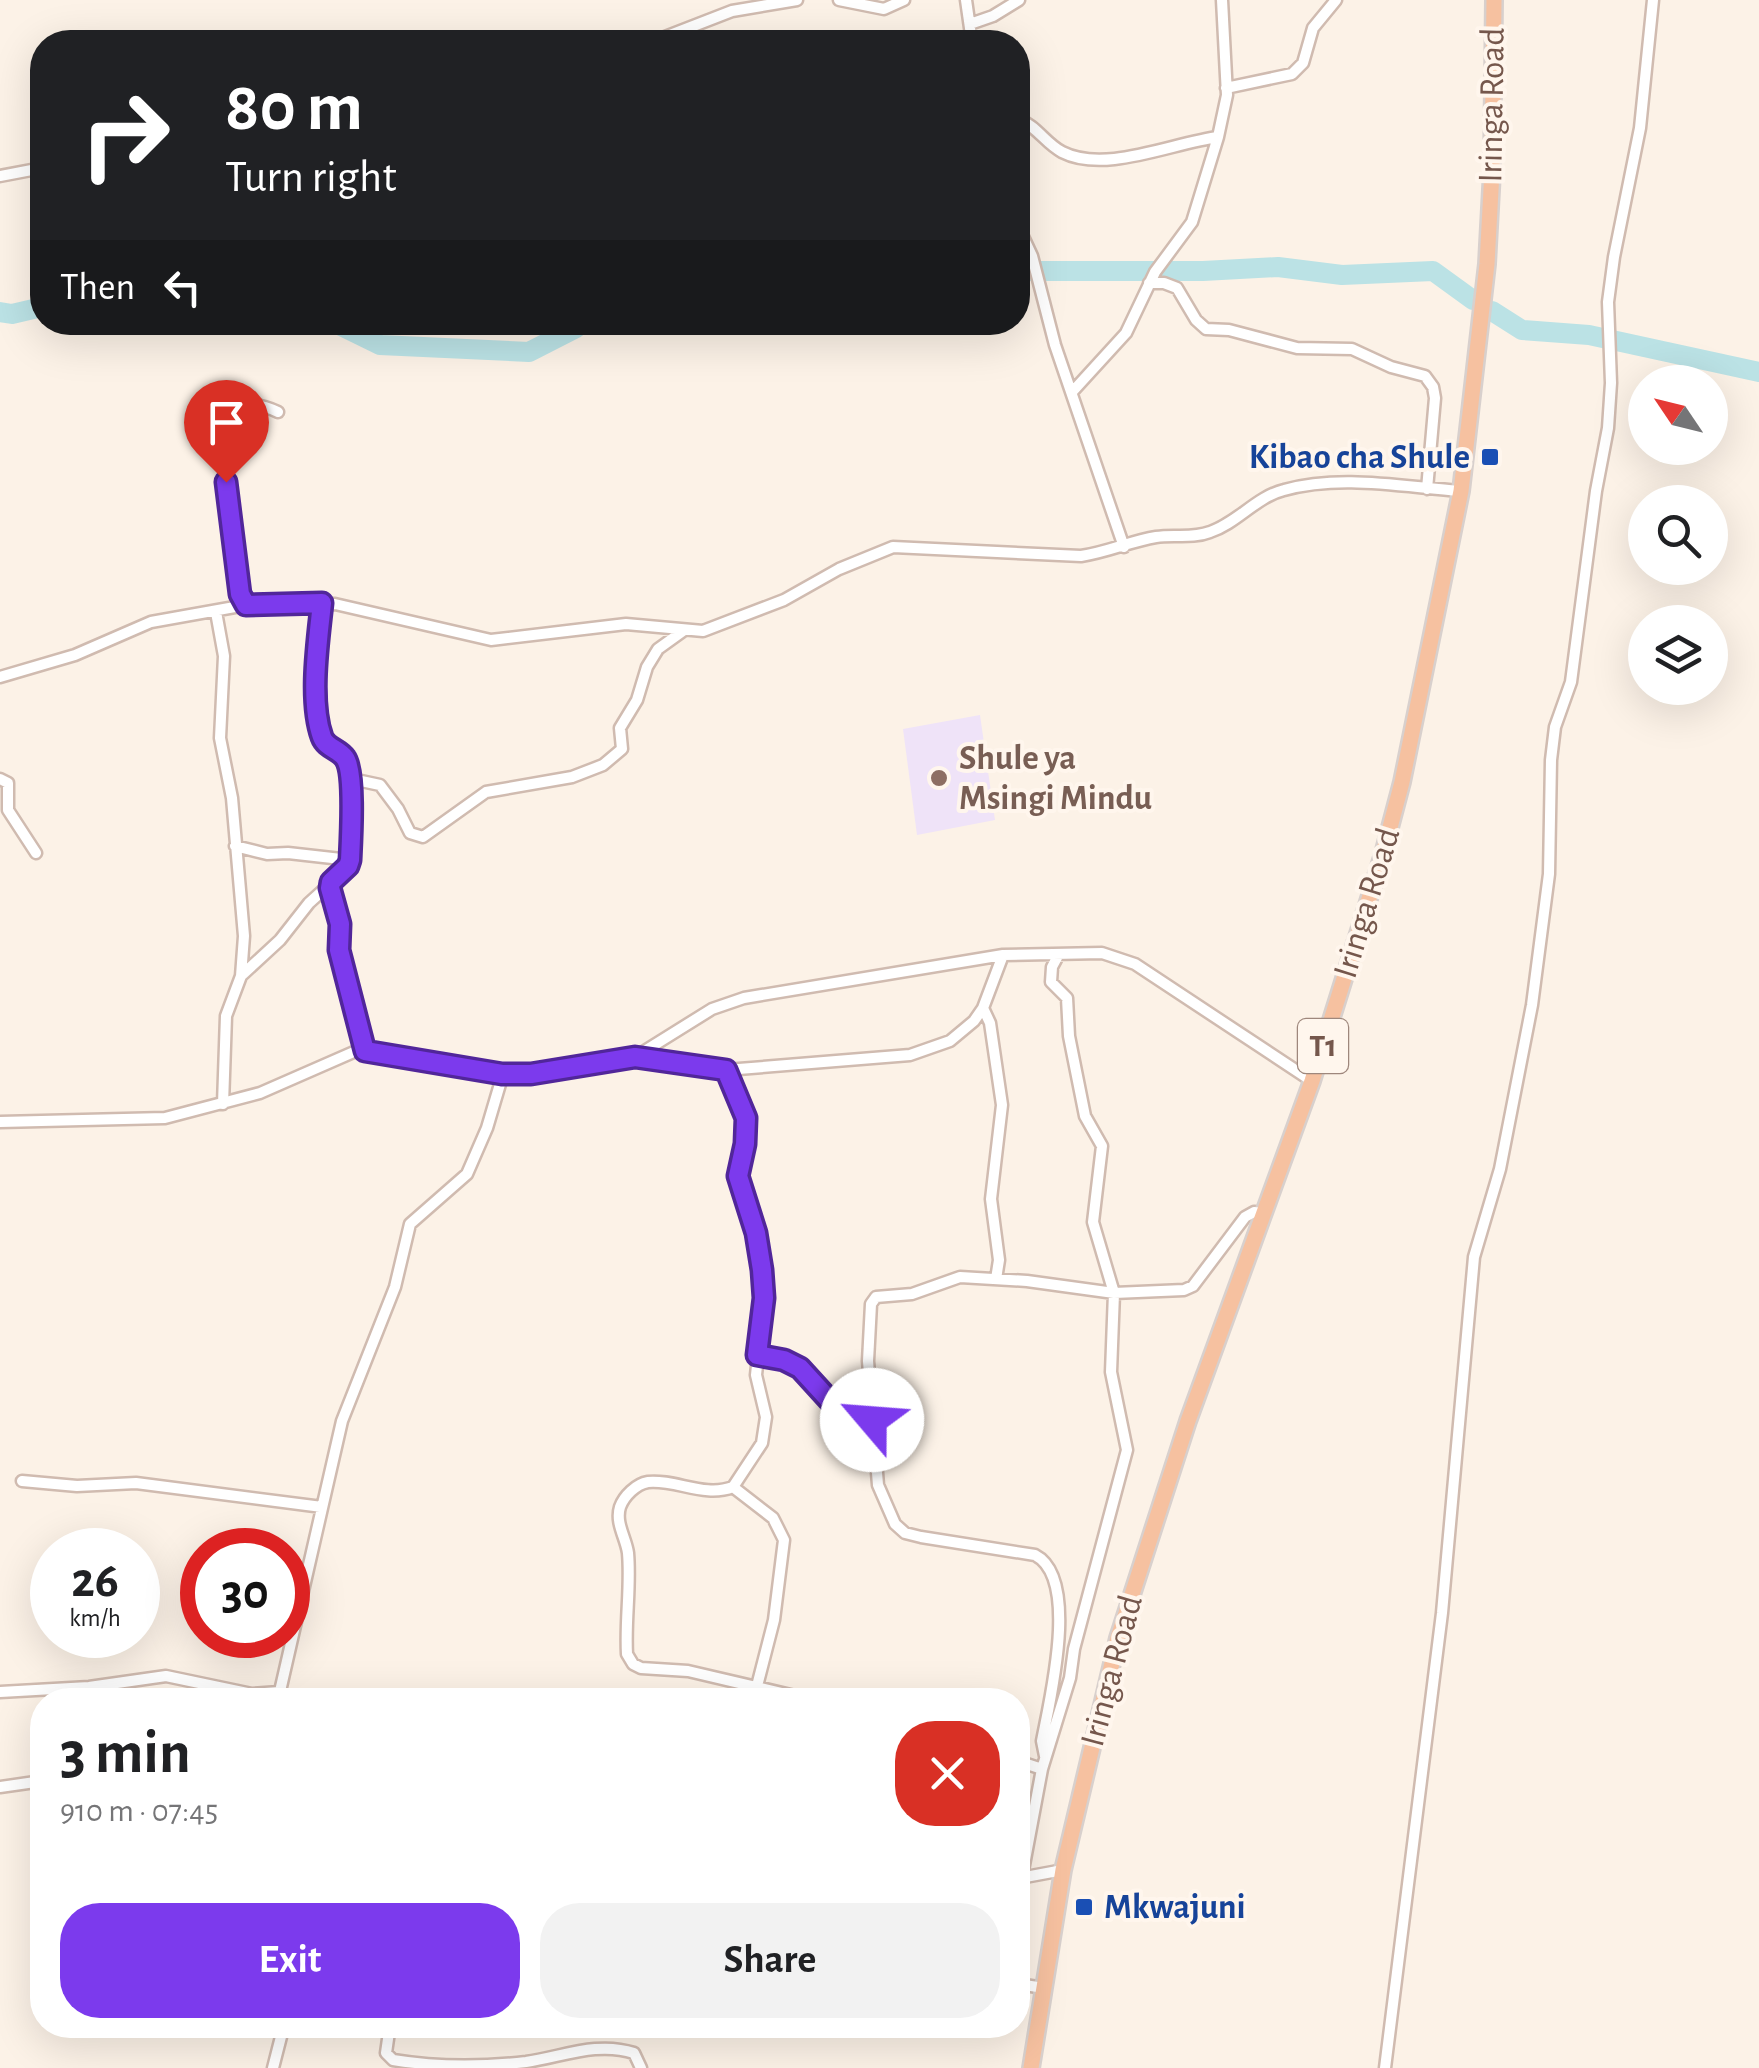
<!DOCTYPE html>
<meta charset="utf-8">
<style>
body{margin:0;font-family:"Alegreya Sans",sans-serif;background:#f2f2f2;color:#202124;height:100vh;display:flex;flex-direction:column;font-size:38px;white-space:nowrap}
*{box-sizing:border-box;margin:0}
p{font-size:32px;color:#757577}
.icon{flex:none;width:55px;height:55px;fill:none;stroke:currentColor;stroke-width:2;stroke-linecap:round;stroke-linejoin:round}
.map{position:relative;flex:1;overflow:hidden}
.drawer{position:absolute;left:30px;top:1688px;width:1000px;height:350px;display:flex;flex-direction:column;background:#fff;border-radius:40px;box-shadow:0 10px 40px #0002}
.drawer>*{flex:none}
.hud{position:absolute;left:30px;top:30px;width:1000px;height:305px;border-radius:40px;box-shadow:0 10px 40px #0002;background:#202124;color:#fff;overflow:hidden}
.needle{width:65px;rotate:305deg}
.tools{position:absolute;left:1628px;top:365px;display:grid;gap:20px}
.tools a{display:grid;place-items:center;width:100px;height:100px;border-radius:50%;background:#fff;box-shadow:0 10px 40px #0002;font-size:50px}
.speed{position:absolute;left:30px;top:1528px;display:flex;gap:20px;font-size:50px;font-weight:700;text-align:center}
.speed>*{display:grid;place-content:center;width:130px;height:130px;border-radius:50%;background:#fff;box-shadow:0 10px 40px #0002;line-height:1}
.speed small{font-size:25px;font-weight:400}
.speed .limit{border:15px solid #d22;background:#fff;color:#111}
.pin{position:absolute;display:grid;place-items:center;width:85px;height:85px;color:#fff;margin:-102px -42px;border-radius:50% 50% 50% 0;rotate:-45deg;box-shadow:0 0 10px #0007}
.pin .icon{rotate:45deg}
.me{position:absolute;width:110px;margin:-55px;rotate:297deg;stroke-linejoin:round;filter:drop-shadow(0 0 8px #0008)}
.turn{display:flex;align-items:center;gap:35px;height:210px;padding:0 30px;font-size:45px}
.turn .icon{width:130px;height:130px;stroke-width:2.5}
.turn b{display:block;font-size:70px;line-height:85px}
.then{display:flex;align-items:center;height:95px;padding:0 30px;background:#0003;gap:20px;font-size:38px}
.round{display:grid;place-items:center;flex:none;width:105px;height:105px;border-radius:40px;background:#f2f2f2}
.headline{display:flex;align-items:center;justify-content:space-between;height:170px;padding:0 30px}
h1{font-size:60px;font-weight:700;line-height:75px}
.primary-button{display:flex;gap:20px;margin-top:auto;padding:20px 30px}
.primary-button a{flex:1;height:115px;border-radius:40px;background:#7c3aed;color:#fff;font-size:40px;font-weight:700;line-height:115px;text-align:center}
.primary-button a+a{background:#f2f2f2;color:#202124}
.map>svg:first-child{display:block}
</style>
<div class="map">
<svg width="1759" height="2068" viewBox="0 0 1759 2068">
<rect width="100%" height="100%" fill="#fcf2e7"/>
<!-- education -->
<path fill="#efe3f8" d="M980,715L995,820L917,835L903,729Z"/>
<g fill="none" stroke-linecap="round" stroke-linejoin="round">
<!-- river -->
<path stroke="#bbe2e5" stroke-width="20" d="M1018,271H1203L1278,267L1342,275L1433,271L1473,300
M1492,311L1522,330L1589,335L1759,372
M0,312L12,314L42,307
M333,322L380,345L529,352L576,328L580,322"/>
<defs>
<path id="minor" d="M839,0L884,9L904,0
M966,0L972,42
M970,24L993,16L1019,0
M652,42L732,11L797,0
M1226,88L1292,74L1303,63L1313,28L1336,0
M1018,119C1037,126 1045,143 1062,152C1105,174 1172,143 1218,137
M0,176L42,168
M1018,226L1032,256L1055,345L1124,547
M1149,283H1164L1177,288L1196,320L1206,329L1229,330L1297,348L1352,349L1391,367L1425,376L1433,387L1435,398L1427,489
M1073,391L1126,333L1155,272L1192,222L1218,137L1227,95L1222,0
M322,603C318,646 314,690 321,733C324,748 340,748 346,760C355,777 352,838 350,860L348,866L331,882L330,888L339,921V950L365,1051
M246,605C225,562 235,509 224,464C221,450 213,440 212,426C228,402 253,400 278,412
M216,612L224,656L220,738L232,798L244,936L241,976L226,1016L223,1104
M0,677L75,655L151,622L246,605L335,604L491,640L626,624L703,631L784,600L839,569L893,547L1081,556C1108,552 1131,541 1156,537C1174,534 1192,539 1210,532C1237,523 1256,497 1284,490C1341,474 1403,487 1461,491
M0,779L8,783V810L36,853
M352,779L380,785L398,809L410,833L423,837L486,792L572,777L603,765L622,749L620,728L637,700L647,667L658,649L683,631
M235,846L267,854L288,853L350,860
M242,975L280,940L309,903L330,884
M983,1008L990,1023L1002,1105L991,1199L999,1260L996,1279
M635,1057L712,1009L744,998L1003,955L1102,953L1135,964L1312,1081
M726,1070L746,1118L738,1176L759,1246L764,1298L756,1375L766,1417L762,1443L733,1487C704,1498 676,1479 648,1482C636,1484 624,1496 620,1507C615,1523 626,1538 628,1553C631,1587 625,1620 627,1654L633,1664L641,1668L688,1671L812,1700
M0,1122L165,1118L260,1093L356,1051L382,1053L503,1074L554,1070L635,1057L726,1070L910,1055L950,1041L974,1021L983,1008L1003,955
M757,1355L793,1365L814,1382L831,1402L872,1420
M22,1481L77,1486L136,1483L322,1507
M733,1487L773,1518L784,1540L774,1620L757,1686
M0,1692L89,1687L166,1676L252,1694L279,1692
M278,1700L342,1421L395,1287L410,1224L467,1174L487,1128L503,1074
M1045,1756L1042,1741C1050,1699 1080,1578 1035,1555L921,1537L905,1533L895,1524L878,1485L868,1361L871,1304L876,1297L912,1294L960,1277L1027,1281L1114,1293L1184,1290L1193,1286L1245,1217L1254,1212L1262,1213
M1018,1761L1042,1769
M0,1787L42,1781
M1020,1878L1063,1870
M1018,1897L1042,1769L1070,1678L1074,1649L1127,1450L1111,1372L1114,1293L1093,1222L1102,1146L1085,1116L1069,1036L1067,998L1051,982L1052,967L1059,954
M1018,1984L1044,1988
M390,2025L386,2053L393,2060C436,2067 482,2067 526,2062C562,2057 597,2041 634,2053L641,2068
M273,2068L284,2025
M1385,2068L1442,1613L1474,1257L1500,1169L1532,1005L1549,874L1551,760L1555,727L1571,682L1596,491L1608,428L1611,383L1608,302L1614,257L1640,128L1653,0"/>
<path id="trunk" d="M1031,2068L1063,1870L1118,1638L1188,1421L1312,1081L1383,854L1402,782L1461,491L1487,264L1492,171L1494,0"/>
</defs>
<!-- minor casing -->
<use href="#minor" stroke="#d0bbb0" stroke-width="15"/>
<!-- trunk casing -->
<use href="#trunk" stroke="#d8d0cd" stroke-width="20"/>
<!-- minor -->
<use href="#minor" stroke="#fff" stroke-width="10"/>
<!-- trunk -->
<use href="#trunk" stroke="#f6c1a0" stroke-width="15"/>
</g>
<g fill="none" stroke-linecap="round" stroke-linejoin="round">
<defs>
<path id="route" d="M226,482L240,594L246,605L322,603C318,641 309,701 322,737C326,748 339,749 345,758C355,772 351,839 350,860L348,866L331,882L330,888L340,924L339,950L365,1051L502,1074H531L635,1057L726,1070L746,1118L745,1144L738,1176L756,1233L762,1270L764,1298L757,1355L784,1360L800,1368L831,1402L872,1420"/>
</defs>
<!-- route casing -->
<use href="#route" stroke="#51269a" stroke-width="25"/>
<!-- route -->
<use href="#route" stroke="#7c3aed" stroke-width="18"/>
</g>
<!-- markers -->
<g fill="#1a4fb4" stroke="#fff6ed" stroke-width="4">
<rect x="1480" y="447" width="20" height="20" rx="5"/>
<rect x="1074" y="1897" width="20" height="20" rx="5"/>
</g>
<circle fill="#8d6e63" stroke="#fff6ed" stroke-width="4" cx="939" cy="778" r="10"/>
<g text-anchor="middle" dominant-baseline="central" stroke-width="8" stroke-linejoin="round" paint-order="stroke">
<!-- shield labels -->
<rect fill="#fff6ed" stroke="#9e877c" stroke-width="2.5" x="1298" y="1019" width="50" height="54" rx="8"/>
<g font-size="32" font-weight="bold" fill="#75574c">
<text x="1323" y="1046">T1</text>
</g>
<!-- street labels -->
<g font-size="35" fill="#75574c" stroke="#fff6ed">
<text transform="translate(1492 105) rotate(-89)">Iringa Road</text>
<text transform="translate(1367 903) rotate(-73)">Iringa Road</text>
<text transform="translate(1112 1671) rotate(-75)">Iringa Road</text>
</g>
<!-- transit labels -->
<g font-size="35" font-weight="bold" fill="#164399" stroke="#fff6ed" text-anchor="end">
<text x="1470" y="457">Kibao cha Shule</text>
<text x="1104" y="1907" text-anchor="start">Mkwajuni</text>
</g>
<!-- education labels -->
<g font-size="35" font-weight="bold" fill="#785e54" stroke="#fff6ed" text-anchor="start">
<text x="959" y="758">Shule ya<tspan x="959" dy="40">Msingi Mindu</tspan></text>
</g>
</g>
</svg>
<div class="tools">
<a><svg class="needle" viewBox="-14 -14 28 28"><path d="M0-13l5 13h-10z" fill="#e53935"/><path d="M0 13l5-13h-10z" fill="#757577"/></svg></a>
<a><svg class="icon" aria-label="search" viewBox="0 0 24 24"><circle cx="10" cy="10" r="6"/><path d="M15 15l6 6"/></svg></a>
<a><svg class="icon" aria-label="layers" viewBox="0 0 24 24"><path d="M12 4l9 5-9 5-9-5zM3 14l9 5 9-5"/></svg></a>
</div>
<div class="speed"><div>26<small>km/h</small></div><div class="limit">30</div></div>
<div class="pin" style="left:226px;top:482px;background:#d93025"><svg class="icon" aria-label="arrive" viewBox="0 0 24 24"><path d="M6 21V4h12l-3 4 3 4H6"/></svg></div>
<svg class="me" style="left:872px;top:1420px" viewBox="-20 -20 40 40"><circle r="19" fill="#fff"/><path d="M0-13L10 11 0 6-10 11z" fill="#7c3aed"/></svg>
<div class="hud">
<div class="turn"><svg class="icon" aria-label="right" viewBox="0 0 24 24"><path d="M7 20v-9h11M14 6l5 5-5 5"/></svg><div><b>80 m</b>Turn right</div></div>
<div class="then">Then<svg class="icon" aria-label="left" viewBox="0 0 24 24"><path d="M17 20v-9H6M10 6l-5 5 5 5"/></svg></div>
</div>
<section class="drawer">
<div class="headline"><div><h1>3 min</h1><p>910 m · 07:45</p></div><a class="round" style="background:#d93025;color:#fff"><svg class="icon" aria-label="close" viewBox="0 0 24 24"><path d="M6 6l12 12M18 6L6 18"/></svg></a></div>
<div class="primary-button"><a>Exit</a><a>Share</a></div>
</section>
</div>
